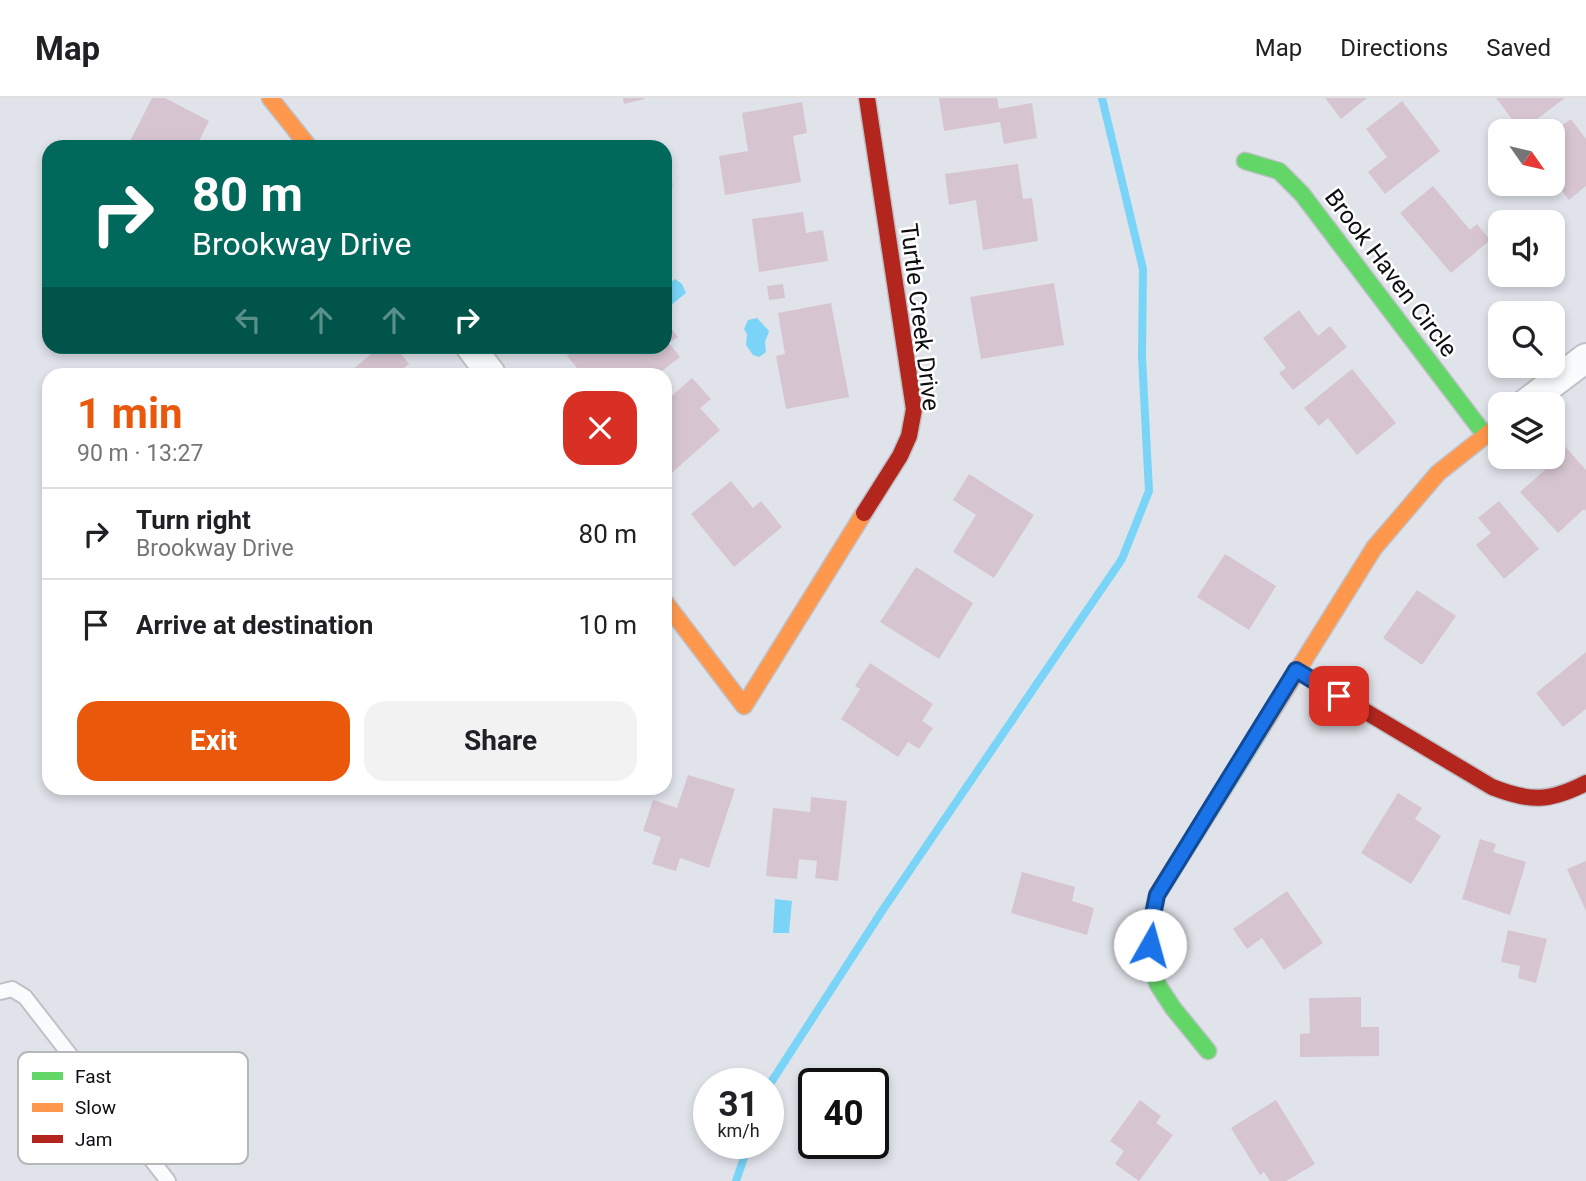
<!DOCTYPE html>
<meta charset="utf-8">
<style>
body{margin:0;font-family:Roboto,sans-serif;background:#f2f2f2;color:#202124;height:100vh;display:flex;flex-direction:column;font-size:26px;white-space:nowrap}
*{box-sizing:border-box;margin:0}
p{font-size:23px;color:#757577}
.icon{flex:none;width:38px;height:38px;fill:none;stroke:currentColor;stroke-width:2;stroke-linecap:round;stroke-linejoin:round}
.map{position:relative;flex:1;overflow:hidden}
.side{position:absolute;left:42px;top:270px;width:630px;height:427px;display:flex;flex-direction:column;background:#fff;border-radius:21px;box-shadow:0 4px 10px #0003}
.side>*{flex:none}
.banner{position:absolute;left:42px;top:42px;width:630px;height:214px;border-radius:21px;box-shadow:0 4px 10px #0003;background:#00695c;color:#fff;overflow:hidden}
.needle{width:46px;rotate:124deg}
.buttons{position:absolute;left:1488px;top:21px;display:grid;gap:14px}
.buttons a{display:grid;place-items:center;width:77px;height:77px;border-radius:14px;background:#fff;box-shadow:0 4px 10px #0003;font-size:35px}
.speed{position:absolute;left:693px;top:970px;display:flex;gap:14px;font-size:35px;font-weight:700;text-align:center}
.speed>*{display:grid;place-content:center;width:91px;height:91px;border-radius:50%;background:#fff;box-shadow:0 4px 10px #0003;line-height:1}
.speed small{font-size:18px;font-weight:400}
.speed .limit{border:4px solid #111;border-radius:10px;background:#fff;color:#111}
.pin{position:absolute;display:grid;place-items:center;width:60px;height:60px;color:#fff;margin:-30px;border-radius:14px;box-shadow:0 4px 10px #0006}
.me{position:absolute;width:77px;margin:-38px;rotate:7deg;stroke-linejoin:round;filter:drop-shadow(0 0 5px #0008)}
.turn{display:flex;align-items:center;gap:24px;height:147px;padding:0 35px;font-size:32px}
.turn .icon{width:91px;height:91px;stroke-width:2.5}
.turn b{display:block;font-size:49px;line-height:60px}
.lanes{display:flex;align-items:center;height:66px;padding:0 35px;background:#0003;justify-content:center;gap:35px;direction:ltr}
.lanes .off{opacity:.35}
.round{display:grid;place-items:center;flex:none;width:74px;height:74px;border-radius:21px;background:#f2f2f2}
.headline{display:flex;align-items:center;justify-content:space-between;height:119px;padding:0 35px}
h1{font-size:42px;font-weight:700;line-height:52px;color:#ea580c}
.button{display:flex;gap:14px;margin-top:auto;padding:14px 35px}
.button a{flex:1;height:80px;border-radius:21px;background:#ea580c;color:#fff;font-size:28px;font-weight:700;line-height:80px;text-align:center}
.button a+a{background:#f2f2f2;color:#202124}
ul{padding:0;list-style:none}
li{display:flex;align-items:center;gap:21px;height:91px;padding:0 35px;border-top:2px solid #e0e0e0}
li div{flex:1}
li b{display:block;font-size:26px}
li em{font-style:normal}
header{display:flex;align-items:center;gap:42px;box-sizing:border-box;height:98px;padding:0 35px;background:#fff;border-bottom:2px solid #e0e0e0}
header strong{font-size:33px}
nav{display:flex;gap:38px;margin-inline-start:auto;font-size:24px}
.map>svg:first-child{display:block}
</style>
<header>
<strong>Map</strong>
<nav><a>Map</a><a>Directions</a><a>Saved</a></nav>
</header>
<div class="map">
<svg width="1586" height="1083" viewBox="0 0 1586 1083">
<rect width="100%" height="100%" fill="#e0e3ea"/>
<!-- water -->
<path fill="#7ad4f8" d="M675,181L682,186L686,195L665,212V189Z
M757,220L769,233L765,244L766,254L759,259L753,257L746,247L747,236L744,231L748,222Z
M775,801L792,803L789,835H773Z"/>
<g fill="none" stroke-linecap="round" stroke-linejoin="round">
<!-- stream -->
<path stroke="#7ad4f8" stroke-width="8" d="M768,989L882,813L1122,461L1149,393L1142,259L1143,171L1102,0
M736,1083L749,1045"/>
</g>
<!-- building -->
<path fill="#d6c5d1" d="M152,0H165L209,23L196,49H127Z
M623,0H644V1L624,6Z
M939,0H997L999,11L1032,5L1037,40L1004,46L1000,24L944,33Z
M1325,0H1367L1341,21Z
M1496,0H1565L1521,33Z
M1402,3L1440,53L1385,96L1368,74L1387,59L1366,31Z
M802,4L807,35L793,38L801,84L725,97L719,58L748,53L742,15Z
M1571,21L1586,41V88L1569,102L1552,80V35Z
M665,61L673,87L665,90Z
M1018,66L1023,101L1032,100L1038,143L983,152L976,102L949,107L945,76Z
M1433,88L1470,132L1477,126L1490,142L1451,175L1400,115Z
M803,114L806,135L823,132L828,163L759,174L752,121Z
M1054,185L1064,247L981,261L970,199Z
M783,186L785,200L769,202L767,188Z
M831,205L849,299L786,311L776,258L785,256L778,215Z
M1299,212L1318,238L1330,228L1347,249L1293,292L1279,275L1286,270L1263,240Z
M665,223L678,239L669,245L680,259L658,276H582L567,258L579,248H665Z
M381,248H395L409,266L396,276H347Z
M1352,271L1396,325L1357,357L1328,320L1319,328L1304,310Z
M692,280L711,301L700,310L720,332L665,381V304Z
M1562,345L1586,372V413L1584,411L1558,435L1520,394L1547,370L1541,364L1546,359H1552V353Z
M969,376L1034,417L994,480L953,454L976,417L953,402Z
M731,383L753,410L761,403L782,429L734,469L691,416Z
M1499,403L1539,451L1504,481L1476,447L1491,435L1478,420Z
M1225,456L1276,488L1249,532L1197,499Z
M916,469L973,505L939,561L880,524Z
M1417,492L1456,518L1422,567L1383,540Z
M1586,554V611L1563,629L1536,595Z
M870,565L933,606L922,623L933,630L919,651L908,644L898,659L841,621L860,591L855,588Z
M688,677L735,691L709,770L680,760L676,773L652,766L661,739L643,733L653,702L677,710Z
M1398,695L1422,710L1415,721L1441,738L1411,786L1361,755Z
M811,699L847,703L838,783L815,780L817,763L799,761L797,781L766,778L773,710L810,714Z
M1480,741L1496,746L1493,754L1526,764L1510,817L1462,801Z
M1586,763V813L1567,771Z
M1022,774L1075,789L1072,803L1094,810L1087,837L1011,815Z
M1287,793L1323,845L1284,872L1262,840L1247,851L1233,831Z
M1508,832L1547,841L1536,885L1518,880L1520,868L1501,864Z
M1361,899V929H1379V958L1300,959V936L1310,935L1309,900Z
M1140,1002L1161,1018L1156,1025L1173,1037L1139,1083L1115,1066L1124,1053L1110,1043Z
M1276,1002L1315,1066L1286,1083H1270L1264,1074L1260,1077L1231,1030Z"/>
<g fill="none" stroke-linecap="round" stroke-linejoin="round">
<defs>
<path id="lane" d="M0,894L12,891L25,899L168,1083"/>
<path id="street" d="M470,248L491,276
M1525,306L1586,260"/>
<path id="fast" d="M1245,63L1279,73L1302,96L1485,337
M1208,953L1173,910L1158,887L1149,862L1150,829L1157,797L1261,631"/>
<path id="slow" d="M270,0L309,49
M665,504L744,608L864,415
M1261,631L1374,450L1438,375L1500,326"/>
<path id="jam" d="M864,415L900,358L909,338L914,311L867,0
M1296,572L1492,689C1530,704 1549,704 1586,685"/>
</defs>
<!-- lane casing -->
<use href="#lane" stroke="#bfc1c7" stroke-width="18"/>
<!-- street casing -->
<use href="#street" stroke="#bfc1c7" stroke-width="32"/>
<!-- fast casing -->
<use href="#fast" stroke="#bfc1c7" stroke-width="19"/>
<!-- slow casing -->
<use href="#slow" stroke="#bfc1c7" stroke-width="19"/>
<!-- jam casing -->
<use href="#jam" stroke="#bfc1c7" stroke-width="19"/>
<!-- lane -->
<use href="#lane" stroke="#fafbfc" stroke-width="14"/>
<!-- street -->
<use href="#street" stroke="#fafbfc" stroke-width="28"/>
<!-- fast -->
<use href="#fast" stroke="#63d668" stroke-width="16"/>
<!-- slow -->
<use href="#slow" stroke="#ff974d" stroke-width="16"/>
<!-- jam -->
<use href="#jam" stroke="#b3261e" stroke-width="16"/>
</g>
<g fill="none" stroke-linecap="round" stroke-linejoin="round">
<defs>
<path id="route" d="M1150,847V832L1157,797L1296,572L1339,598"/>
</defs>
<!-- route casing -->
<use href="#route" stroke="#114b97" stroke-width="18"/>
<!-- route -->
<use href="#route" stroke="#1a73e8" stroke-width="12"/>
</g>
<g text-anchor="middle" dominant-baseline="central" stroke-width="5" stroke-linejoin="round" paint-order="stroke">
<!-- street labels -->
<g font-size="24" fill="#0d0e12" stroke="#fff">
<text transform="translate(1391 175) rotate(53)">Brook Haven Circle</text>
<text transform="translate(920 219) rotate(83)">Turtle Creek Drive</text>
</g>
</g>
<!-- legend -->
<rect x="18" y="954" width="230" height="112" rx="10" fill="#fff" stroke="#b6b7b8" stroke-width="2"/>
<rect x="32" y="974" width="31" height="8" fill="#63d668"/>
<rect x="32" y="1005" width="31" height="9" fill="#ff974d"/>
<rect x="32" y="1037" width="31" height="8" fill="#b3261e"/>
<g font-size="19" fill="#0d0e12">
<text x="75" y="985">Fast</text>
<text x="75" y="1016">Slow</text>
<text x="75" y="1048">Jam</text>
</g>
</svg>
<div class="buttons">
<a><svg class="needle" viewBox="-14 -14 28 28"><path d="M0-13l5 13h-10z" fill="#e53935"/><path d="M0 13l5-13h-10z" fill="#757577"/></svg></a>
<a><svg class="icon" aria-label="sound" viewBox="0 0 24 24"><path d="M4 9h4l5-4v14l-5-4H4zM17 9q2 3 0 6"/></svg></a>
<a><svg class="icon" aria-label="search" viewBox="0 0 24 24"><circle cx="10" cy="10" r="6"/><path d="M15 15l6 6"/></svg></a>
<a><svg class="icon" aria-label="layers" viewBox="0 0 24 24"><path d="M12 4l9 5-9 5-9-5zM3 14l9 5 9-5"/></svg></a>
</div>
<div class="speed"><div>31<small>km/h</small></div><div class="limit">40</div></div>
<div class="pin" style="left:1339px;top:598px;background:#d93025"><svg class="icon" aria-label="arrive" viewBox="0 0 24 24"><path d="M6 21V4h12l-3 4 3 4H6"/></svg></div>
<svg class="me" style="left:1150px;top:847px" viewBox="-20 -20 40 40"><circle r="19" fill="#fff"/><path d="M0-13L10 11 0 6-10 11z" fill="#1a73e8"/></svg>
<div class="banner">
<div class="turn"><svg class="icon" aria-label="right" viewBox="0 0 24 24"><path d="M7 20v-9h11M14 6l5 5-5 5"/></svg><div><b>80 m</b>Brookway Drive</div></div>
<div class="lanes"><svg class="icon off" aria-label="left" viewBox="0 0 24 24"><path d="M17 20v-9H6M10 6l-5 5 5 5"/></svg><svg class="icon off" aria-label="ahead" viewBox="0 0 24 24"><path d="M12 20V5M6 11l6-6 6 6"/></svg><svg class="icon off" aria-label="ahead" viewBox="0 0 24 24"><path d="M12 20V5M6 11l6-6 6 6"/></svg><svg class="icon" aria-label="right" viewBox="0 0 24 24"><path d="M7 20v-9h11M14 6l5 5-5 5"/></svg></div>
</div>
<section class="side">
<div class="headline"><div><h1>1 min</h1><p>90 m · 13:27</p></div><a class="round" style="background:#d93025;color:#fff"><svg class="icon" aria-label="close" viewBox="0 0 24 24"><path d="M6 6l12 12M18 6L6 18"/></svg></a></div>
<ul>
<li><svg class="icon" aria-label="right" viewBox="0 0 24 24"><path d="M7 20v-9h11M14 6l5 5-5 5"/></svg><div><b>Turn right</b><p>Brookway Drive</p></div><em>80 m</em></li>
<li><svg class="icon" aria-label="arrive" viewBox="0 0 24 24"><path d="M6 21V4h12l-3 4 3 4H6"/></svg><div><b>Arrive at destination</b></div><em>10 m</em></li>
</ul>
<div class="button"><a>Exit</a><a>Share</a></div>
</section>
</div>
